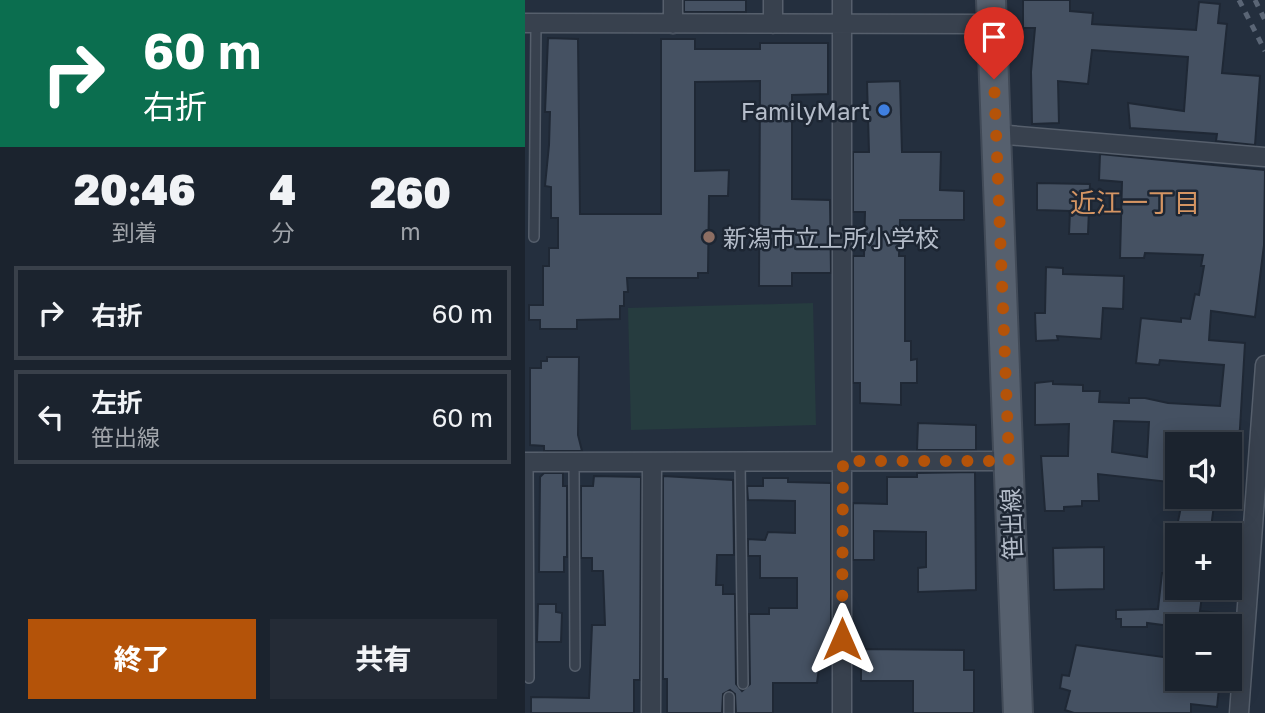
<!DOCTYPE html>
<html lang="ja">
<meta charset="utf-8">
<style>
body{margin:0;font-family:"Golos Text","Noto Sans JP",sans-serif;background:#242b36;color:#f1f3f6;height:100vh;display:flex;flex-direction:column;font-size:26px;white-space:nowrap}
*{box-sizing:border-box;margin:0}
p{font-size:23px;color:#a0a4aa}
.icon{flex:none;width:38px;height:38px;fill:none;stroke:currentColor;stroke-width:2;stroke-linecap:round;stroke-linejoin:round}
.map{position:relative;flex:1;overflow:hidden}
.sheet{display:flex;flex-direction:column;background:#1b232e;width:525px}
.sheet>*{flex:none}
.guide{background:#0b6e4f;color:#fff;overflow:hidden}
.fabs{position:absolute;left:640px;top:432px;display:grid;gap:14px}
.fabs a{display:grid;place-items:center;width:77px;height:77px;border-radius:0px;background:#1b232e;box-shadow:0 4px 18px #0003,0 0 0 2px #39404a;font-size:35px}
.pin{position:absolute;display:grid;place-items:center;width:60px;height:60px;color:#fff;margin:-72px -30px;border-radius:50% 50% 50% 0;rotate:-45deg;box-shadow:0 0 7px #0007}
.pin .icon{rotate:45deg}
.me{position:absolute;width:77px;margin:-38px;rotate:0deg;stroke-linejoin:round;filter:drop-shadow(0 0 5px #0008)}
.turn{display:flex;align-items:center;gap:24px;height:147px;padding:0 28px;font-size:32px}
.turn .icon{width:91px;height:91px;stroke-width:2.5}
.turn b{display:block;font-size:49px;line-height:60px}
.eta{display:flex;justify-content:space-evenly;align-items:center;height:119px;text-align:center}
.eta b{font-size:42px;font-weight:800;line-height:49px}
.cta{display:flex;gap:14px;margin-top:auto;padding:14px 28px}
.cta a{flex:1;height:80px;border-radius:0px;background:#b45309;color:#fff;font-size:28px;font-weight:800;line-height:80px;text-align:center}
.cta a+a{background:#242b36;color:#f1f3f6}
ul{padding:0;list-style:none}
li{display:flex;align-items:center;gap:21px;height:94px;margin:0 14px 10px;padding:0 14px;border:4px solid #39404a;border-radius:0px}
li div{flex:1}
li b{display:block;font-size:26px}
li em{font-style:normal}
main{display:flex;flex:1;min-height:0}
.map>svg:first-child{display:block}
</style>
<main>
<section class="sheet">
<div class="guide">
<div class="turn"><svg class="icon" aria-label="right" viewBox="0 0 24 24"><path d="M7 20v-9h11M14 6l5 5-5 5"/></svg><div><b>60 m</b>右折</div></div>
</div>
<div class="eta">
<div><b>20:46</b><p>到着</p></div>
<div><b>4</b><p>分</p></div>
<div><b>260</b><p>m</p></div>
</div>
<ul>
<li><svg class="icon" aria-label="right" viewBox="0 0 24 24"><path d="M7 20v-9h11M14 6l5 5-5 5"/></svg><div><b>右折</b></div><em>60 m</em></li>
<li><svg class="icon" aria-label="left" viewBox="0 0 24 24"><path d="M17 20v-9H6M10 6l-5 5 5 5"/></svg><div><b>左折</b><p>笹出線</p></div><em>60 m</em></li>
</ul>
<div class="cta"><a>終了</a><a>共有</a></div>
</section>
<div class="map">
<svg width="740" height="713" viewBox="0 0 740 713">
<rect width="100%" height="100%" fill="#242f3e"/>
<!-- green -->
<path fill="#263c3f" d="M288,303L291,425L106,430L103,308Z"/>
<!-- building -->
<path fill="#455162" stroke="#1f2835" stroke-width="2" fill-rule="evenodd" d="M159,0H221V12H159Z
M498,0H545V11L568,13L567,24L671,30L674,2L695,4L693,23L702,24L697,73L735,76L730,145L691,141L692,134L605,128L603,103L659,111L663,57L567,50L563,84L533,81L534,123L507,124L506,72L510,28H498Z
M23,38L53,39L55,214H136V39H170V49H235V43H303V94L267,95V199L305,200L306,273H267V286H234L235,81L170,82V171L204,170L203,196H184L183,273H173V278H102L103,292H99V306H95V319L52,320V329H15V320H4V305H18V266H24V248H33V218H26V187L20,186L24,145L25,112H20Z
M375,81L377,152H416L415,190L439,191V220H375L374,256H380V341H386V360L392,359V383H376V405L335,403V383H328V256H339L340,212H328V152H344L342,82Z
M575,154L740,170L739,245L730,317L686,311L684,340L720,343L715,428L713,444L653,440V483L573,474L574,501H557V506L539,507V511H520L516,456H543L544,424L510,425V383L528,381V384L558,385V391H575L574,402L604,403V398H620L643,403L695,406L699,365L635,360L634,365L611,363L616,318L656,322V318L665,319L670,294L674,295L679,266H676L678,255L620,253L619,258H595L597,182L574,180ZM589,421L624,422L622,457L587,452Z
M512,183L565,184L563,234H544L545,211L512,210Z
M521,267L538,268V274L599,276L598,309L578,308L576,339L532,336L533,340L511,341L510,313H520Z
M22,357H54L53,435L57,451H19V446L5,445V368H16V361H22Z
M393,423L451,425V450H392Z
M450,472L451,590L393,592V568L401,567V532L349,531V560H328V503L362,504V477H392V473Z
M19,473H38V486H42V557H39V572H14L15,477Z
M69,476L116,477L115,680H109V713H6V697L64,698L67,625H80L78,571H67V558H56V486H68Z
M138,476L208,480L209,555H192L191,585H198V594H210L211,684L217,691L225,684L224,614H244V608H272V578H235V556H223V539L240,540L243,532L270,533V501L223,500L222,486H238V478H263V482L306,483V661H295L292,683H248V713H211L210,694L205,690L198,694L197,713H142V679H138Z
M658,497H690L685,536H650Z
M579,547V589L529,590L528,548Z
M637,573L653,575V588H678L675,611L710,615L709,626L653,627L622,623V627H596V619H591V610L633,609Z
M13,604H31V612L37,613L36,642H12Z
M551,645L653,659V679H695L692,707L666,704V713H549L540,710L545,691L535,688L537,675L544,676Z
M336,649L439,650V670H449V713H388V681H336Z"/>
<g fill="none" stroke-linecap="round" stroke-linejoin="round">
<defs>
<path id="lane" d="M9,237L11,23
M215,461L218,684
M3,462L4,678
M49,462L50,666
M204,697V713"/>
<path id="street" d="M148,0V24
M248,0V24
M0,23L467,24
M471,134L740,157
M0,462L484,461
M126,713L127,462
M317,713V0
M714,713L740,365"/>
<path id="primary" d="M466,0L493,713"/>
</defs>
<!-- lane casing -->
<use href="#lane" stroke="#565f6c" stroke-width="12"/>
<!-- street casing -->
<use href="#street" stroke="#565f6c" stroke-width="21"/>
<!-- primary casing -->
<use href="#primary" stroke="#414a57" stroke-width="32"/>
<!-- lane -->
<use href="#lane" stroke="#38414e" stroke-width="9"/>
<!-- street -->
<use href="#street" stroke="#38414e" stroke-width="18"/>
<!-- primary -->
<use href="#primary" stroke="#56606e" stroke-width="28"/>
<!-- rail -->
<path stroke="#5a6575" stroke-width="5" stroke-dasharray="7 7" stroke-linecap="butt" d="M714,0L740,51
M730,0L740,20"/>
</g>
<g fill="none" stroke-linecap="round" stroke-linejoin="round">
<!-- route -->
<path stroke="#b45309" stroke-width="12" stroke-dasharray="0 21.6" d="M317,639L318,461H484L469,79"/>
</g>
<!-- markers -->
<circle fill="#3f7fe0" stroke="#1d2633" stroke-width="2.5" cx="359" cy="110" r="7"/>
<circle fill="#8d6e63" stroke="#1d2633" stroke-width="2.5" cx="184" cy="237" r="7"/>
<g text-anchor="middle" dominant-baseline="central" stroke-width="5" stroke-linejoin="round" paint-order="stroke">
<!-- poi labels -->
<g font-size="24" fill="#b4bcc9" stroke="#1d2633" text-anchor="end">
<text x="345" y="110">FamilyMart</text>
<text x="198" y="237" text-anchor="start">新潟市立上所小学校</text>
</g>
<!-- street labels -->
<g font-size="24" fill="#b4bcc9" stroke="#1d2633">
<text transform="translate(486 524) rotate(-92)">笹出線</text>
</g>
<!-- neighbourhood labels -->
<g font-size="26" fill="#d59563" stroke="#1d2633">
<text x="610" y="202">近江一丁目</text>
</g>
</g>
</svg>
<div class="fabs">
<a><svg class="icon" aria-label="sound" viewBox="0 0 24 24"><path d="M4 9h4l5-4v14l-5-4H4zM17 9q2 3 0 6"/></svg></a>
<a>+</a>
<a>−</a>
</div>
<div class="pin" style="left:469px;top:79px;background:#d93025"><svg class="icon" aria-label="arrive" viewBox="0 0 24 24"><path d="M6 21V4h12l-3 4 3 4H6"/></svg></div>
<svg class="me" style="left:317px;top:639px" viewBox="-20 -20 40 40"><path d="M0-17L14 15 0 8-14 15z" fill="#b45309" stroke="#fff" stroke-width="4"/></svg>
</div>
</main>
